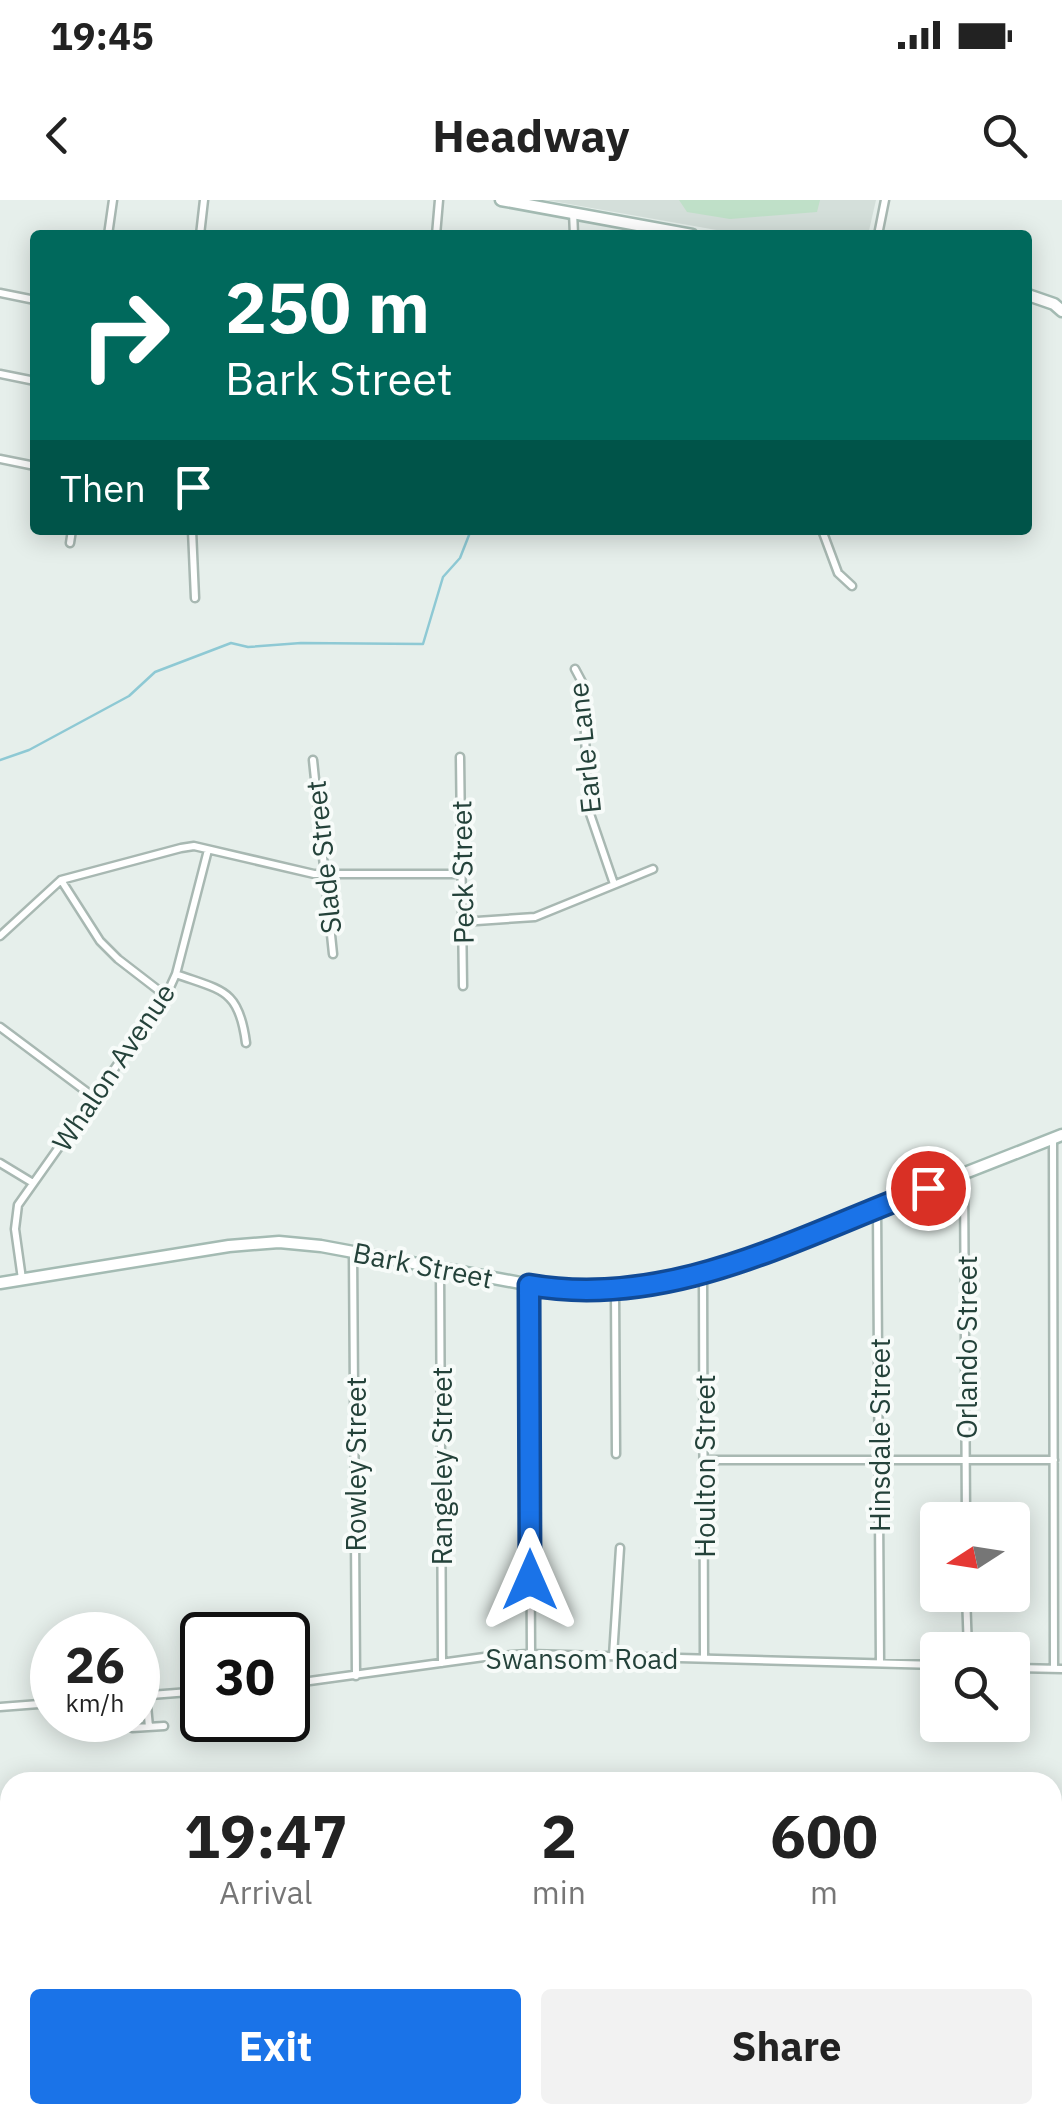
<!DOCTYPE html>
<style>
body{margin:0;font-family:"IBM Plex Sans",sans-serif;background:#f2f2f2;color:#222;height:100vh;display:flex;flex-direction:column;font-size:38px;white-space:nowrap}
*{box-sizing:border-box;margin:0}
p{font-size:32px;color:#767676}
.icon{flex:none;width:55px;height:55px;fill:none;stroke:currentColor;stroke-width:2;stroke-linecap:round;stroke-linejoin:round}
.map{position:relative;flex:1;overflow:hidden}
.drawer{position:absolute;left:0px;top:1572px;width:1062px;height:352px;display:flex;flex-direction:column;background:#fff;border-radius:30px 30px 0 0;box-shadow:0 5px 25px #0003}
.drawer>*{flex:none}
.top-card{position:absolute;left:30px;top:30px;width:1002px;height:305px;border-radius:10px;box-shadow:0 5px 25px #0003;background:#00695c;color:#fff;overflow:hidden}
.needle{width:65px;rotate:258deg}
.controls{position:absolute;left:920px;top:1302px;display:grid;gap:20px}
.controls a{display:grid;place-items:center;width:110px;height:110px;border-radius:10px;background:#fff;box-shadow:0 5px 25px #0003;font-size:50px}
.speed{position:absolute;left:30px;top:1412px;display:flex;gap:20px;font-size:50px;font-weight:700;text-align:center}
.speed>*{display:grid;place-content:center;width:130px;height:130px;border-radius:50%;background:#fff;box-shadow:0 5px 25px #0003;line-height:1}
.speed small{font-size:25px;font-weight:400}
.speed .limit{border:5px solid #111;border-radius:15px;background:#fff;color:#111}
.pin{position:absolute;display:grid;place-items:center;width:85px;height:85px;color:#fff;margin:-42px;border:5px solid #fff;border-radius:50%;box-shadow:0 2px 10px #0007}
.me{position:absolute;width:110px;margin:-55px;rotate:0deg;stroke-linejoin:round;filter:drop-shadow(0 0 8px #0008)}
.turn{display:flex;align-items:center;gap:35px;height:210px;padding:0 30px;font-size:45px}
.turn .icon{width:130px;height:130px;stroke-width:2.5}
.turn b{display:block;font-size:70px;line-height:85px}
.then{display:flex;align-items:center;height:95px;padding:0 30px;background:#0003;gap:20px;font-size:38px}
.eta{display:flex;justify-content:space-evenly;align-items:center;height:170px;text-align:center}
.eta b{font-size:60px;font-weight:700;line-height:70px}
.primary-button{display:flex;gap:20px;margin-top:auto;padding:20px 30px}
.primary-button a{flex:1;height:115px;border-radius:10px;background:#1a73e8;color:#fff;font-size:40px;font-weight:700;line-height:115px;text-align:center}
.primary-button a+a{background:#f2f2f2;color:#222}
.status{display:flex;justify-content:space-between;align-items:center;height:70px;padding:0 50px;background:#fff;direction:ltr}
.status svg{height:28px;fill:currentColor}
header{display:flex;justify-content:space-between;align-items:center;height:130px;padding:0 30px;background:#fff;font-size:45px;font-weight:700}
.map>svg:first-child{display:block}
</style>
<div class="status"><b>19:45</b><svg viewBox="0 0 49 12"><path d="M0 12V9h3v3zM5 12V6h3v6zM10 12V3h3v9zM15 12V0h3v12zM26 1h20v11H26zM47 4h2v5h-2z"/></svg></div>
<header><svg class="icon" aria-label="back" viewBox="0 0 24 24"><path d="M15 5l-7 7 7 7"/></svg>Headway<svg class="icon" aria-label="search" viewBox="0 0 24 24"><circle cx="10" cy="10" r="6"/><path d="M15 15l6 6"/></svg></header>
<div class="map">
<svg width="1062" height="1924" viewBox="0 0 1062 1924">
<rect width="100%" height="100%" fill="#e6efeb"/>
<!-- built -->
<path fill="#d4dfda" d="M546,0H876L868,35H745Z"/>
<!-- green -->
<path fill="#bfe0c8" d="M679,0H820L817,12L730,19L687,12Z"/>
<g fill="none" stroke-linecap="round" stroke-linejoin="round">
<!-- stream -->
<path stroke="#8ec9d4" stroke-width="2.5" d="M0,560L29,550L129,496L155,472L231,443L248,447L301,443L423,444L443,377L460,358L471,330"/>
<defs>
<path id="street" d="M573,12L574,35
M108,35L113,0
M200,35L204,0
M436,35L439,0
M878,35L885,0
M0,93L35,100
M0,174L35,181
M0,259L35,266
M192,330L195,398
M822,330L838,373L852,386
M70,343L72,330
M575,469L583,484L588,608L614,684
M460,557L463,786
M313,560L333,754
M61,680L100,741L118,759L166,796
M462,722L535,717L653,669
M0,736L61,680L181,648L194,646L314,674H462
M176,774C223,791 239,789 246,843
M0,827L95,898
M1053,938L1054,1469
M0,963L33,983
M964,973L966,1320
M877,1007L880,1463
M353,1052L356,1476
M440,1069L442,1463
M703,1074L704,1458
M22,1079L15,1029L18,1005L166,796L176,774L208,650
M529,1086L531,1454
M615,1091L616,1254
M704,1260H1054
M966,1395L968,1450
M613,1456L620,1348
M1012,1468L1062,1469
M288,1484L484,1457L528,1454L938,1465
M146,1495L149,1527
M138,1496L202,1491
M0,1507L52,1503
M132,1528L164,1526
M1052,1811H1062
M1001,1915L1062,1920"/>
<path id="secondary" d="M501,0L692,35
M1028,95L1054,104L1062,111
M0,1083L229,1046L279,1042L321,1046L542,1087L587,1091L640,1088L725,1067L1062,935"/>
</defs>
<!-- street casing -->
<use href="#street" stroke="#a8b8b2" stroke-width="11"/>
<!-- secondary casing -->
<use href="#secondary" stroke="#a4bbb3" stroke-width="15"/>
<!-- street -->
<use href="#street" stroke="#fff" stroke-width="6"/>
<!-- secondary -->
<use href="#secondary" stroke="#fff" stroke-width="10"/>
</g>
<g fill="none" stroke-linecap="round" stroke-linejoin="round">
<defs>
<path id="route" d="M530,1380L529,1085C671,1110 799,1036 928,988"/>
</defs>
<!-- route casing -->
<use href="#route" stroke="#114b97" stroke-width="25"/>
<!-- route -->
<use href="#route" stroke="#1a73e8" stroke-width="18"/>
</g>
<g text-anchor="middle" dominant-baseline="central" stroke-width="8" stroke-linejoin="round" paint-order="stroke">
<!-- street labels -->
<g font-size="28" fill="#24423a" stroke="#f7fbf9">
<text transform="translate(584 548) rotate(-96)">Earle Lane</text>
<text transform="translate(323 657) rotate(-96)">Slade Street</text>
<text transform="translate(462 672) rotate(-91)">Peck Street</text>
<text transform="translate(113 867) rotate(-56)">Whalon Avenue</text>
<text transform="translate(423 1065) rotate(11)">Bark Street</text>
<text transform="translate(966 1147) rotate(-90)">Orlando Street</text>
<text transform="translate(879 1235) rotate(-90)">Hinsdale Street</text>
<text transform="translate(355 1264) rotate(-90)">Rowley Street</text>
<text transform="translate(441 1266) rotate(-90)">Rangeley Street</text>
<text transform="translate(704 1266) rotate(-90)">Houlton Street</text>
<text x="582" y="1458">Swansom Road</text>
</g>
</g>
</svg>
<div class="controls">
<a><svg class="needle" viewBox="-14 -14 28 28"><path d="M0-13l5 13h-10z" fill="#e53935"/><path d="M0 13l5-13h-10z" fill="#767676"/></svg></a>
<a><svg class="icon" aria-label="search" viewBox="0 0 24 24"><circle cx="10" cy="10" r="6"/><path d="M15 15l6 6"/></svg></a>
</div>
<div class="speed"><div>26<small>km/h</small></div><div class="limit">30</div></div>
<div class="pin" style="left:928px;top:988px;background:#d93025"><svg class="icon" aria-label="arrive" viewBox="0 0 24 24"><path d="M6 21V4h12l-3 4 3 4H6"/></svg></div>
<svg class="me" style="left:530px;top:1380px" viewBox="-20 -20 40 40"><path d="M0-17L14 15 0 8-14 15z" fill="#1a73e8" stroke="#fff" stroke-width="4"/></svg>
<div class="top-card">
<div class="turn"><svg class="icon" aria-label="right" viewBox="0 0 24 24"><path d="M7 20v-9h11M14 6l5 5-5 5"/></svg><div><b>250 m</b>Bark Street</div></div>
<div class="then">Then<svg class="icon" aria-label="arrive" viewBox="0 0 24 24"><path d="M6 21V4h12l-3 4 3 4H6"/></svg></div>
</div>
<section class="drawer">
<div class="eta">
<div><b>19:47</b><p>Arrival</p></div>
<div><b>2</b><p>min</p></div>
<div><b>600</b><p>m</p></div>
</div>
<div class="primary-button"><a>Exit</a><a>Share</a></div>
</section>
</div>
